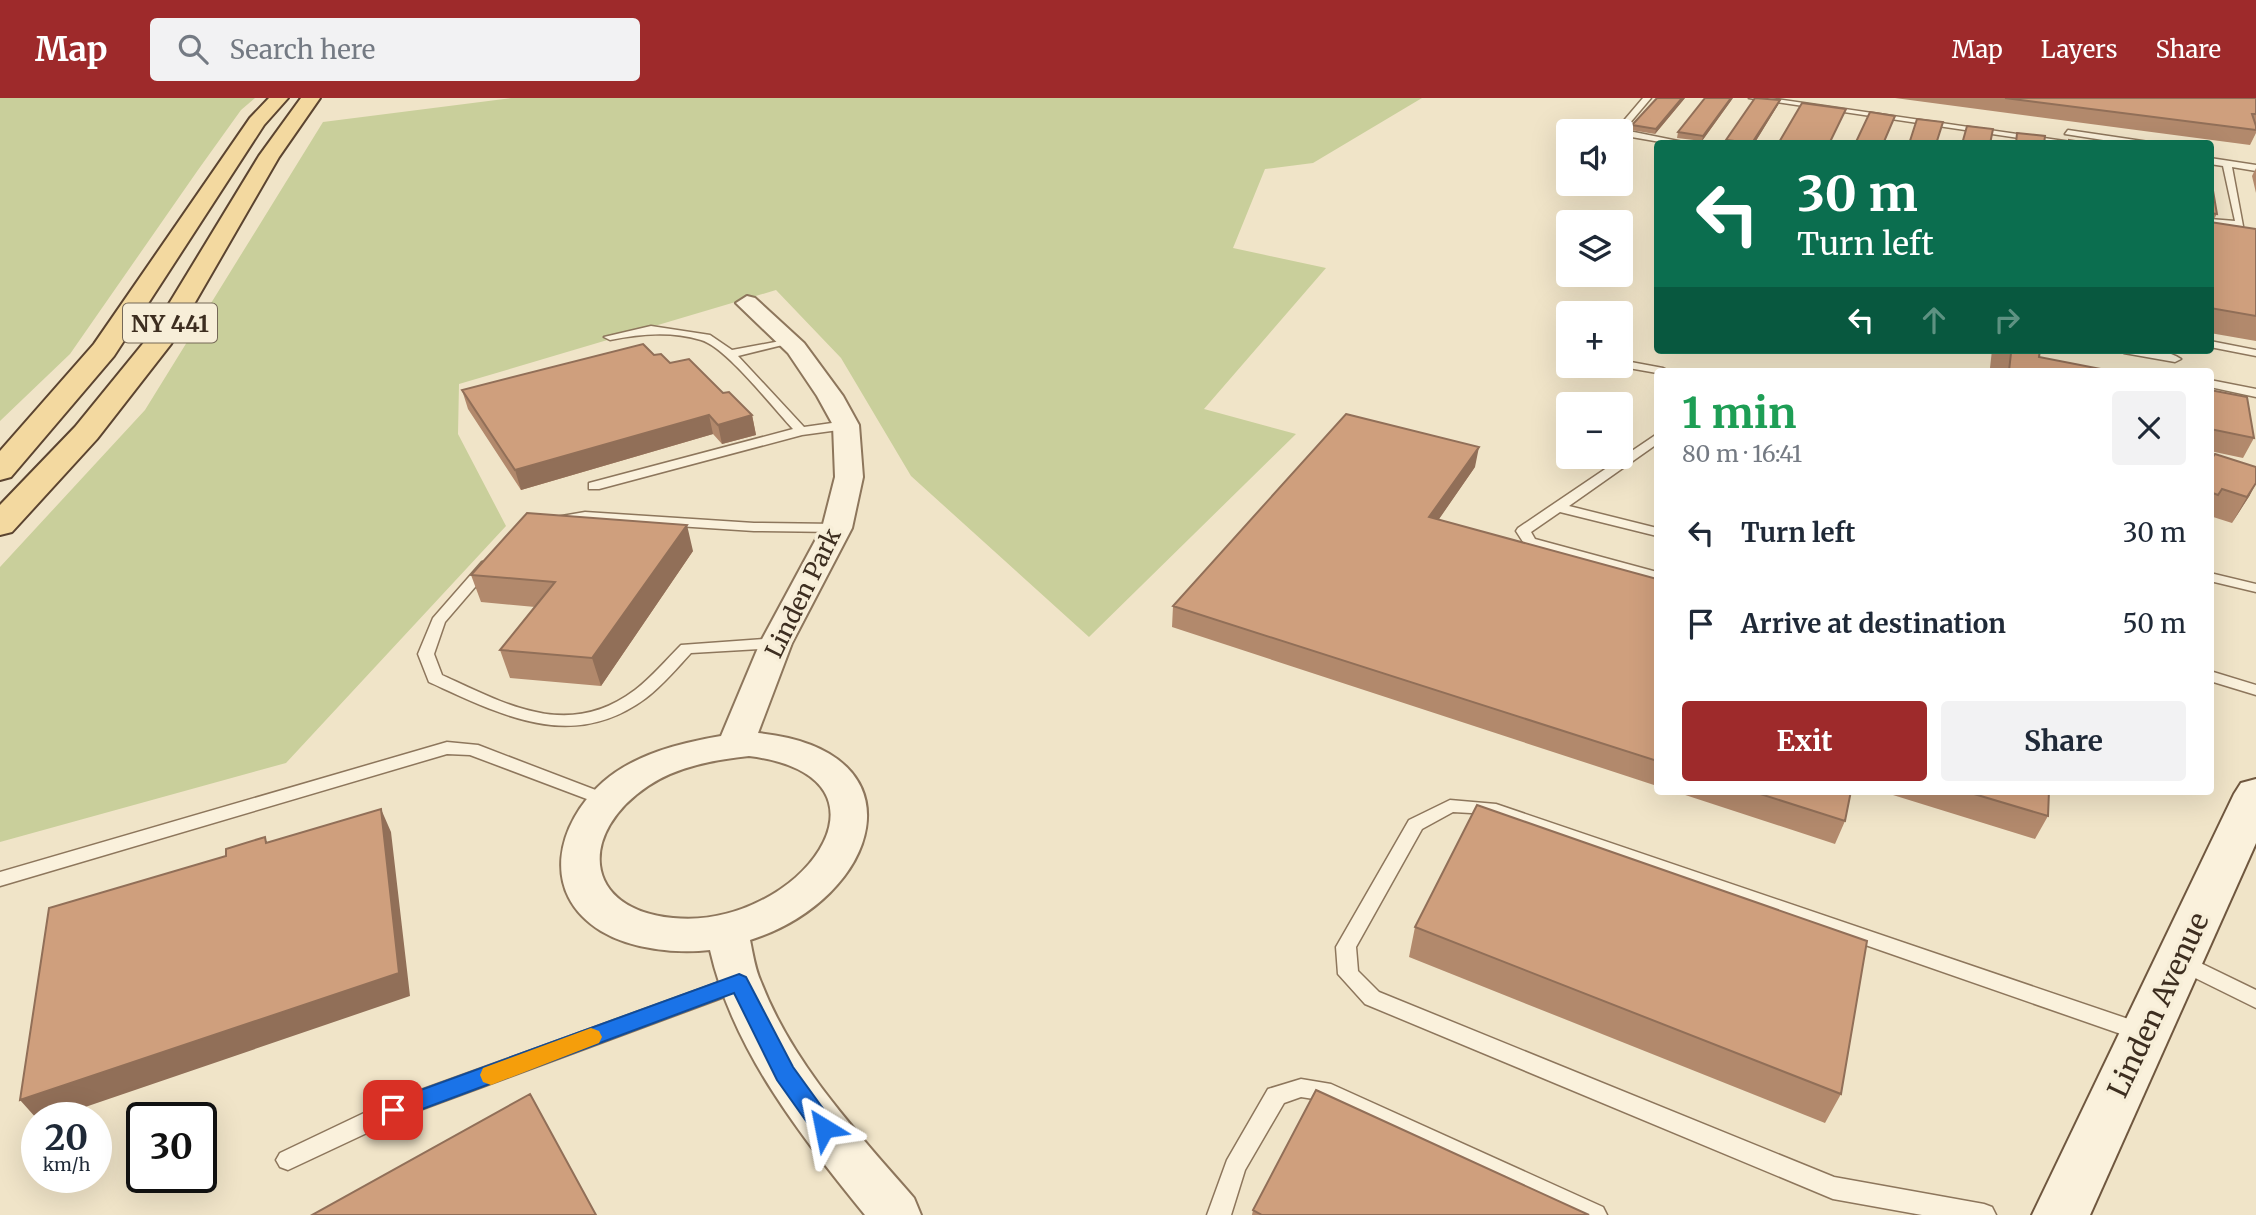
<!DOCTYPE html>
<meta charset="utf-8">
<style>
body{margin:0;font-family:Merriweather,serif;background:#f2f2f3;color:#1f2937;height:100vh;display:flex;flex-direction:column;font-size:26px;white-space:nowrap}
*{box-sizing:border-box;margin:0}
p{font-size:23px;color:#747a83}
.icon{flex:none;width:38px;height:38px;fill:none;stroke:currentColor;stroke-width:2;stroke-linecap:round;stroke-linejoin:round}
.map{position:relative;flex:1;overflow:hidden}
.sheet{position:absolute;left:1654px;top:270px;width:560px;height:427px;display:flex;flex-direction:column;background:#fff;border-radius:7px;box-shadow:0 7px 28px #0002}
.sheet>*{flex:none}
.guide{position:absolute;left:1654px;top:42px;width:560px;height:214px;border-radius:7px;box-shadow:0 7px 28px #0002;background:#0b6e4f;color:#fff;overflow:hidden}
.buttons{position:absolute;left:1556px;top:21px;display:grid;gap:14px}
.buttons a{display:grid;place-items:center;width:77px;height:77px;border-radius:7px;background:#fff;box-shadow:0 7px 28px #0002;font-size:35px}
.speed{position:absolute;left:21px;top:1004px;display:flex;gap:14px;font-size:35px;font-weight:700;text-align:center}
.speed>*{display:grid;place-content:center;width:91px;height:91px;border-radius:50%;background:#fff;box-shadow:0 7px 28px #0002;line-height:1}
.speed small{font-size:18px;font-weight:400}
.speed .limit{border:4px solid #111;border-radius:10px;background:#fff;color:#111}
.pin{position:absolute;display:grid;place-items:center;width:60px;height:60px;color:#fff;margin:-30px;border-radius:14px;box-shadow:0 4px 10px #0006}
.me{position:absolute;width:77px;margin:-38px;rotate:325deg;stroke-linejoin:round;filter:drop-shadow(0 0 5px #0008)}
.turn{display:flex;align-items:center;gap:24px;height:147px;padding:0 28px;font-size:32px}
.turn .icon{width:91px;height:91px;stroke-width:2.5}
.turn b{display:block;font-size:49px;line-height:60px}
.lanes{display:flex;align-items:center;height:66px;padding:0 28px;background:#0003;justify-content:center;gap:35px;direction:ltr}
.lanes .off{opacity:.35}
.round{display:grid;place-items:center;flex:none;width:74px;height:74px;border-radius:7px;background:#f2f2f3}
.summary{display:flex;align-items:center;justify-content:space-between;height:119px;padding:0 28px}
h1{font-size:42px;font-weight:700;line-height:52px;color:#1e9e55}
.button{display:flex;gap:14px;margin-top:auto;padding:14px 28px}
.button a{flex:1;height:80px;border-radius:7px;background:#9e2a2b;color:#fff;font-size:28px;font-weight:700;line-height:80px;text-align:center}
.button a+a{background:#f2f2f3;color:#1f2937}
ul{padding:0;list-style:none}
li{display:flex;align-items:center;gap:21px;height:91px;padding:0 28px}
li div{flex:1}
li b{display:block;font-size:26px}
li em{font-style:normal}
header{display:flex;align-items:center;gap:42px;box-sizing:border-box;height:98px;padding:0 35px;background:#9e2a2b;color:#fff}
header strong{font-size:33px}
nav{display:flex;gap:38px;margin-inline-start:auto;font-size:24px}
.search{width:490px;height:63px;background:#f2f2f3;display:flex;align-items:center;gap:18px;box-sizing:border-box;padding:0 24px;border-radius:7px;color:#747a83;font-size:26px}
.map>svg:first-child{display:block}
</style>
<header>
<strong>Map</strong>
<div class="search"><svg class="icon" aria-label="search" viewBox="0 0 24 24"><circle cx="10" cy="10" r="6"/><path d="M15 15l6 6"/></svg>Search here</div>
<nav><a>Map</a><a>Layers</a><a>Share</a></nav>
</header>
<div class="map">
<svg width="2256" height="1117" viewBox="0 0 2256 1117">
<rect width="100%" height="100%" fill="#f0e4c8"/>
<!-- green -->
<path fill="#c9cf9b" d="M0,0H255L241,12L198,72L70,256L0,323Z
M511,0H1422L1313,65L1265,71L1233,150L1326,170L1204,311L1296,336L1089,539L911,378L841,260L776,192L459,286L458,336L506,428L286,665L0,744V469L145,312L323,24Z"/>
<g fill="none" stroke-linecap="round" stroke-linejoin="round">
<defs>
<path id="service" d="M1643,0H1651L1624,32L1693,46H1672L1620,37V33H1615Z
M1749,0H1769L2085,46H2060Z
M2068,32L2149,44L2153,46H2129L2065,36Z
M2210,60L2256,67V73L2232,69L2243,128L2210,127V121L2235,123L2223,68L2210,66Z
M651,228L710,237L732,252L791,241V245L738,258L804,329L846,323L852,327L846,331L802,337L599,391H589V385L793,331C773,310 726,249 701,242C670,233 641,236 610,242L604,239Z
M2210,243L2256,252V258L2210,249Z
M1564,252L1568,253V259L1558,255Z
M2118,252C2137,252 2165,250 2181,261L2175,264L2124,255Z
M1620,262L1663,270L1669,273H1657V275L1617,268H1620Z
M2210,282L2256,291V299L2210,289Z
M1657,336V346L1569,408L1657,430V438L1560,414L1531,434L1535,441L1657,474V482L1525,447L1516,433L1518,430Z
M585,414L754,425L837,426L844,430L837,434L754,433L585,422L561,426L554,422L556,419Z
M487,463L494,467L445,524L434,556L442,577C507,607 569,642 635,592C652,579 666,562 681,547L776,540L784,545L776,550L691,555C677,570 663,587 646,600C572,655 502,617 429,584L418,556L433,520L482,464Z
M2210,475L2256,486V494L2210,483Z
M2210,573L2256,587V597L2210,583Z
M447,644L478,647L614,699L617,703L614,707L608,709L470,657L447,656L0,788V774Z
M1450,702L1496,706L2149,928L2152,934L2149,940L2141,943L1489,716L1453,714L1422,731L1356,849L1358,873L1379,894L1834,1079L1984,1106L1992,1109L1996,1117H1922L1833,1101L1365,906L1338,876L1336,849L1409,722Z
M2182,856L2256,892V910L2175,870L2172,864L2175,858Z
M739,877L746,879L749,885L746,891L401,1019L288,1072L280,1069L276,1062L280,1055L385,1005Z
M1301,981L1331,986L1603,1109L1607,1117H1569L1320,1002L1301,999L1284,1005L1245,1072L1231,1117H1207L1227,1062L1268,991Z"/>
<path id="minor" d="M747,198L755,200L804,245L843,298L859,327L863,379L852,430L792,545L758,635C927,652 880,801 750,842C753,856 755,871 761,884C793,967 857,1034 914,1100L921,1117H865C801,1038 733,953 710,852C676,856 631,851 601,833C539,795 557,725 603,684C635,656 680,645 721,638L760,545L822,430L835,379L833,327L817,298L788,255L736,205ZM749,658C915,679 796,833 673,820C581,811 579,734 648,688C678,668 714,662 749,658Z"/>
<path id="secondary" d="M2256,681V745L2090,1117H2032L2234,696L2241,685Z"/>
<path id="primary" d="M269,0H288L264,27L114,258L11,379L0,382V353L94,246L250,20Z
M301,0H320L279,59L171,246L97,341L12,434L0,437V407L75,329L150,237L259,58Z"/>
</defs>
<!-- service casing -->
<use href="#service" stroke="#8d765c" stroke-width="3"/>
<!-- minor casing -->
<use href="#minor" stroke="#8d765c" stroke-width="4"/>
<!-- secondary casing -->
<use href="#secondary" stroke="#6f573f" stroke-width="4"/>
<!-- primary casing -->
<use href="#primary" stroke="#5b4430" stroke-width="4"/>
<!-- service -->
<use href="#service" fill="#faf1dc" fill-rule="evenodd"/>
<!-- minor -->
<use href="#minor" fill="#faf1dc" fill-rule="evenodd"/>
<!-- secondary -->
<use href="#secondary" fill="#faf1dc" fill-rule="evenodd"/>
<!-- primary -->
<use href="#primary" fill="#f3d9a0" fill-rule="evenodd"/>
</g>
<!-- wall -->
<path fill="#b2896c" d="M1657,0H1685L1655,36L1631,32L1632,27Z
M1733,0L1702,43L1677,40L1678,34Z
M1895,0H2256V35L2250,47Z
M1780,2L1778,7L1754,46H1725L1726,42Z
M2256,70V95L2252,78Z
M2210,75L2217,116L2214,121H2210Z
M2210,124L2256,131V243L2210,235Z
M1992,252H2040L2039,259L2111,273H2003L1990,270Z
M654,257L670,265L723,295L752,317L756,337L722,346L713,336L521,392L468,311L462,292Z
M2210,292L2254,340L2243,360L2210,353Z
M2210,363L2250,397L2232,425L2210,418Z
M1475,369L1438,422L1657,481V688L1172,529L1173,508Z
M693,453L601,588L510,580L500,552L535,509L481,504L471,477Z
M1673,693H1851L1845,723L1835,746Z
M1880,693H2049L2048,718L2035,741Z
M1415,829L1841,996L1825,1025L1409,859Z
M1253,1112L1589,1117H1252Z"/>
<!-- shaded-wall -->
<path fill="#916f58" d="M1682,0H1685L1655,36L1656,31Z
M1731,0H1733L1702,43L1703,38Z
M1780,2L1778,7L1754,46L1752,45Z
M709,317L713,336L521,392L515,372Z
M752,317L756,337L722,346L718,327Z
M1479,349L1475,369L1426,440L1429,419Z
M2256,385L2250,397L2232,425L2247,399Z
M687,427L693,453L601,588L592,560Z
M381,711L391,734L410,898L53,1020H37V1021L20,1002Z"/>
<!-- building -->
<path fill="#cf9f7d" stroke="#916f58" stroke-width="2" d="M1657,0H1682L1656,31L1632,27Z
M1705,0H1731L1703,38L1678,34Z
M1755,0L1780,2L1752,45L1726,42Z
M2005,0H2256V16H2252L2256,28V32Z
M1802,5L1846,11L1829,46H1778Z
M1870,14L1895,18L1883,46H1855Z
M1917,21L1943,24L1936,46H1909Z
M1967,28L1993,31L1990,46H1962Z
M2017,35L2045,38L2044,46H2016Z
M2069,42L2095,46H2069Z
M2210,75L2217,116L2210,115Z
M2210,124L2256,131V218L2210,210Z
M643,246L654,257L661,256L670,265L689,261L723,295L729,294L752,317L718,327L709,317L515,372L462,292Z
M1997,252H2040L2039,259L2111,273H2009L2011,255Z
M2210,292L2247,299L2254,340L2210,331Z
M1346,316L1479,349L1429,419L1657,481V663L1173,508Z
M2215,356L2256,369V385L2247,399L2222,391L2218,397L2210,394V363Z
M527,415L687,427L592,560L500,552L555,484L471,477Z
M1751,693H1851L1845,723Z
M1964,693H2049L2048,718Z
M1477,707L1867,843L1841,996L1415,829Z
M381,711L399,875L20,1002L49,810L226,758V751L265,739L266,745Z
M1316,992L1589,1117H1262L1253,1112Z
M530,996L596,1117H312Z"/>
<!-- route -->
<path fill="#1a73e8" stroke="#114b97" stroke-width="2" d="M739,876L746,879L793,969L832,1023L835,1030L832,1037L824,1040L816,1037L777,982L734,895L393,1022L385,1019L382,1012L385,1005Z"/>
<!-- slow -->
<path fill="#f59e0b" d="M591,930L599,933L602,939L599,945L491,987L483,984L480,977L483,970Z"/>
<g text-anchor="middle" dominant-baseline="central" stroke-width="7" stroke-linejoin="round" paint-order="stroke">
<!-- shield labels -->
<rect fill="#f7eed8" stroke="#756857" stroke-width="2" x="123" y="205.5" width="94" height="39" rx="5"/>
<g font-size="23" font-weight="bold" fill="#3d2e20">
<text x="170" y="225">NY 441</text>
</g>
<!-- street labels -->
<g font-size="24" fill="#3d2e20" stroke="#f7eed8">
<text transform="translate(803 495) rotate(-64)">Linden Park</text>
</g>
<!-- near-street labels -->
<g font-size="28" fill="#3d2e20" stroke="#f7eed8">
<text transform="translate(2158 907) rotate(-65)">Linden Avenue</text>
</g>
</g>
</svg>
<div class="buttons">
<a><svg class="icon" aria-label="sound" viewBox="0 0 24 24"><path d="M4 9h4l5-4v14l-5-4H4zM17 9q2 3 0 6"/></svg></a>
<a><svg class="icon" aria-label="layers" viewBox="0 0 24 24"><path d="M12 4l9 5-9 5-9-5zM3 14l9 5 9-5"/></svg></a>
<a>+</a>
<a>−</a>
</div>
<div class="speed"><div>20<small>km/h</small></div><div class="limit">30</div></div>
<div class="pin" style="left:393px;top:1012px;background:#d93025"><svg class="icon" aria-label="arrive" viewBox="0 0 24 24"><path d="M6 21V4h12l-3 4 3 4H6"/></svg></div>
<svg class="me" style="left:824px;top:1030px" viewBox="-20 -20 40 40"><path d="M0-17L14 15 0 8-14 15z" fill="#1a73e8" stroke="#fff" stroke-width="4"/></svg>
<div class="guide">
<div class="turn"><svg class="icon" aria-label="left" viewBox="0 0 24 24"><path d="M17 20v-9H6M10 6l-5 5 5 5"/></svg><div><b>30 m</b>Turn left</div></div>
<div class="lanes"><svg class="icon" aria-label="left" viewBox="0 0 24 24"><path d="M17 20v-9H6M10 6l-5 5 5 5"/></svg><svg class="icon off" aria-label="ahead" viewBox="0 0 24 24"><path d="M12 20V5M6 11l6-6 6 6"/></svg><svg class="icon off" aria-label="right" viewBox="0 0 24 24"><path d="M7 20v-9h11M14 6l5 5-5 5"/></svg></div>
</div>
<section class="sheet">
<div class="summary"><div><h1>1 min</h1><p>80 m · 16:41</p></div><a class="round"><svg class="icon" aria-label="close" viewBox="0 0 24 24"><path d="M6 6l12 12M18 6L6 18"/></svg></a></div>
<ul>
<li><svg class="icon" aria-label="left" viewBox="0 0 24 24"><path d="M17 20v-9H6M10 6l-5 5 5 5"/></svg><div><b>Turn left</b></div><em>30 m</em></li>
<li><svg class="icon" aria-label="arrive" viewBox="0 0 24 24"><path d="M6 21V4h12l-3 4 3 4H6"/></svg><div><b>Arrive at destination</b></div><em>50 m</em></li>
</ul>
<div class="button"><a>Exit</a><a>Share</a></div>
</section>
</div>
